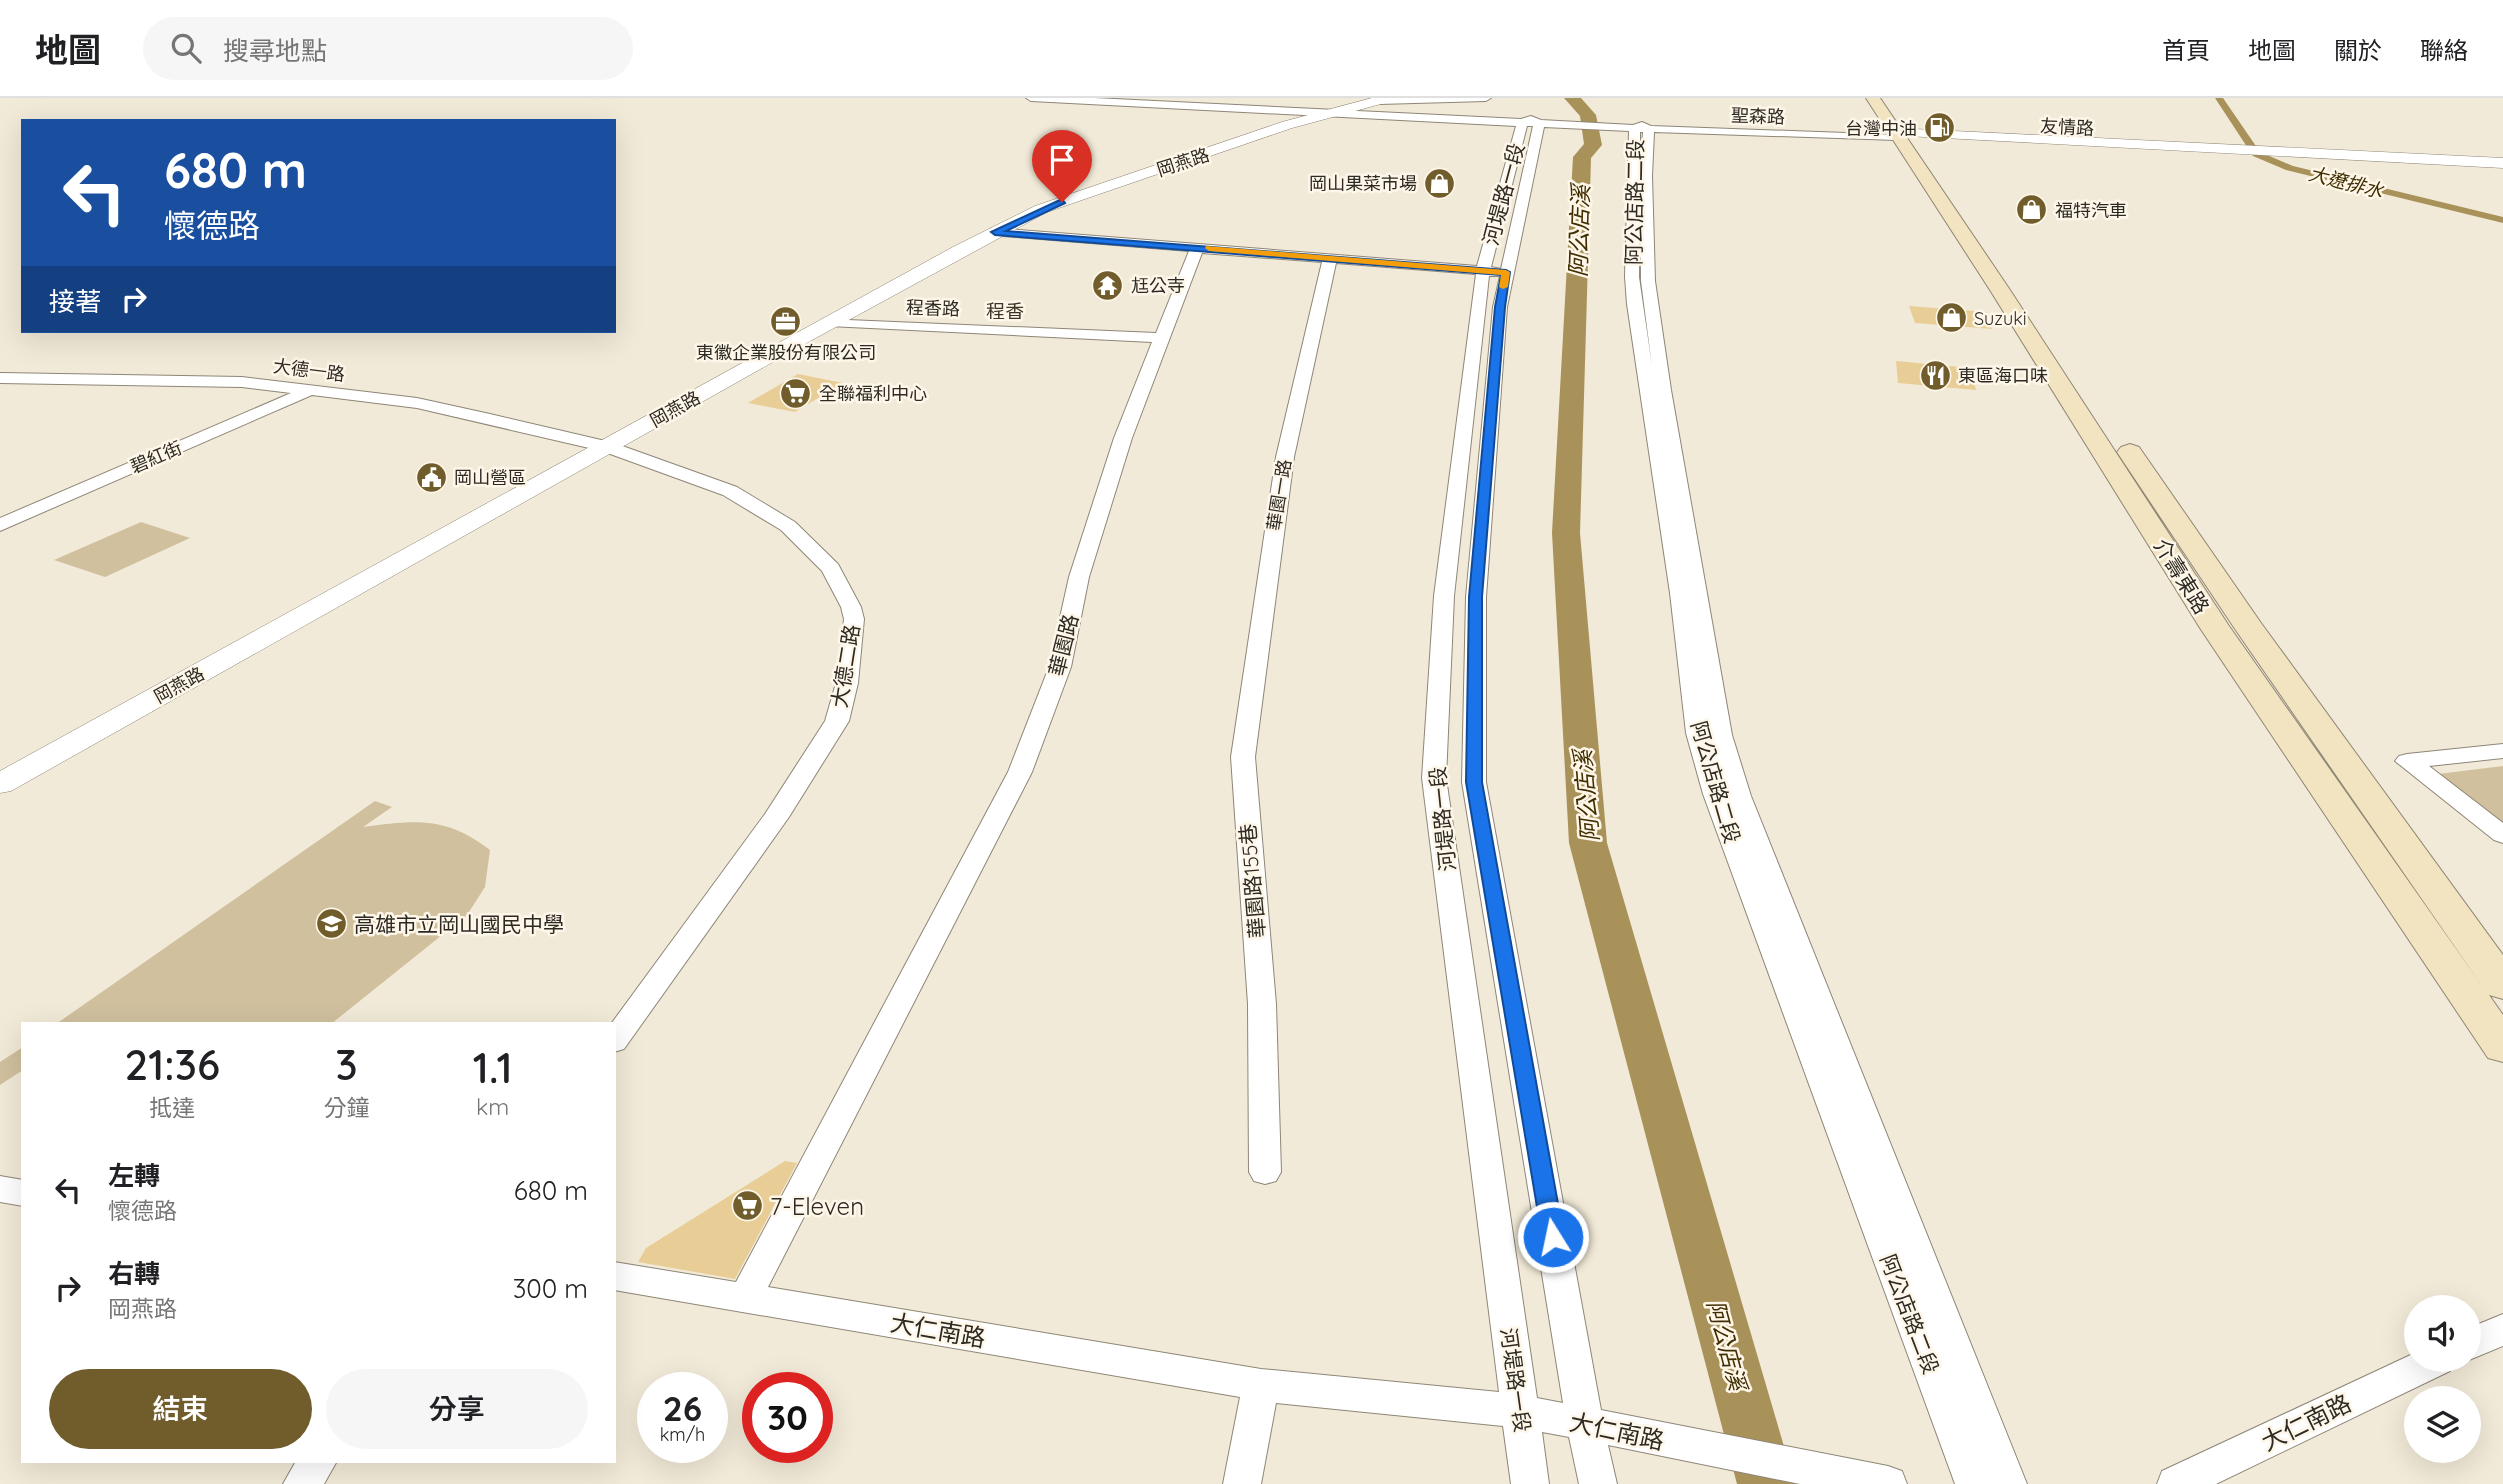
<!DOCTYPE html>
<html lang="zh-TW">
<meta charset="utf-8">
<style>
body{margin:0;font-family:Quicksand,"Noto Sans TC",sans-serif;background:#f6f6f6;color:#202124;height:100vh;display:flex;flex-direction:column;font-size:26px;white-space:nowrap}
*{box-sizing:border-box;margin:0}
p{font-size:23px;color:#757577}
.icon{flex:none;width:38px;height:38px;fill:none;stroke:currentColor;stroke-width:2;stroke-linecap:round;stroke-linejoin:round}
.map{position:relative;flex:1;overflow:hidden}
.drawer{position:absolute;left:21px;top:924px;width:595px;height:441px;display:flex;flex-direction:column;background:#fff;border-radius:0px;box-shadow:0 7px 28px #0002}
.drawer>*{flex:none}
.hud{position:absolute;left:21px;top:21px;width:595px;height:214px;border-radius:0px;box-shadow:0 7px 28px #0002;background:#1a4fa0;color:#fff;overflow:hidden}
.tools{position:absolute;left:2404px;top:1197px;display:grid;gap:14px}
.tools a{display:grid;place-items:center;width:77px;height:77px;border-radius:50%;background:#fff;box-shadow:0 7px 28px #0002;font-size:35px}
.speed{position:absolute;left:637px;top:1274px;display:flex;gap:14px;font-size:35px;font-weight:700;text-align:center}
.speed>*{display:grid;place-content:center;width:91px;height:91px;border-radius:50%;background:#fff;box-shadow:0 7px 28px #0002;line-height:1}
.speed small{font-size:18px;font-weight:400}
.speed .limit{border:10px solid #d22;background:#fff;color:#111}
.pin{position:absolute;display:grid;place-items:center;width:60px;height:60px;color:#fff;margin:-72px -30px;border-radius:50% 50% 50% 0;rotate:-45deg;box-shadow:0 0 7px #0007}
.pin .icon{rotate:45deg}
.me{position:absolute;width:77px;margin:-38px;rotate:350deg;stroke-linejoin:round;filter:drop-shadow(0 0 5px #0008)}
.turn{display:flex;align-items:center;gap:24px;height:147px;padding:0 28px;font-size:32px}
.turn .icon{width:91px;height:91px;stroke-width:2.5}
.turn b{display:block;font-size:49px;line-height:60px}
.then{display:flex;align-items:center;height:66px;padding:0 28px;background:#0003;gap:14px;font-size:26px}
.eta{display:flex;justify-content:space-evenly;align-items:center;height:119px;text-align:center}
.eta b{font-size:42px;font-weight:600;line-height:49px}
.button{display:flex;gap:14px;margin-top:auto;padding:14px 28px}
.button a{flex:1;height:80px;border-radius:42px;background:#715c2b;color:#fff;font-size:28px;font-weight:600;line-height:80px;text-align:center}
.button a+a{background:#f6f6f6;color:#202124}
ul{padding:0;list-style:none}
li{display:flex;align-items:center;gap:21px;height:98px;padding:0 28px}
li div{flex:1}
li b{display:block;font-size:26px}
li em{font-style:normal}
header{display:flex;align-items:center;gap:42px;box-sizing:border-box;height:98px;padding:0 35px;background:#fff;border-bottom:2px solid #e0e0e0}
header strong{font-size:33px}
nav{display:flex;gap:38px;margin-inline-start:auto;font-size:24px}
.search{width:490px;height:63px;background:#f6f6f6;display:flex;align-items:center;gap:18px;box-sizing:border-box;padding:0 24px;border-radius:38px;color:#757577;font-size:26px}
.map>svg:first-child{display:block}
</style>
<header>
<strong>地圖</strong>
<div class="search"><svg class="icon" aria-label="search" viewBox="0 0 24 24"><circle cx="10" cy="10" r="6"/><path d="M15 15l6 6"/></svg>搜尋地點</div>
<nav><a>首頁</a><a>地圖</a><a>關於</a><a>聯絡</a></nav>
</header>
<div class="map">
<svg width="2503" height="1386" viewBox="0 0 2503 1386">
<rect width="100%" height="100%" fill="#f2ead8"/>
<!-- green -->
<path fill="#d0c09e" d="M141,424L190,440L105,479L54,462Z
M2503,668V726L2438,676Z
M375,703L392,709L363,729C415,722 446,718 490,752L485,789L467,817L331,926H56Z
M23,949V972L0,987V964Z"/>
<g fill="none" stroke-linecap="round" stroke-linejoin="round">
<!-- canal -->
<path fill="#a9915a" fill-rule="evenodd" d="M2215,0H2223L2260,54L2293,68L2503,119V125L2286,72L2253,58Z"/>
<!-- river -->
<path fill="#a9915a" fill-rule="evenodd" d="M1564,0H1581L1596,17L1602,47L1591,60L1580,435L1607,745L1795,1386H1737L1569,745L1552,435L1573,59L1584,46L1580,18Z"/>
</g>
<!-- building -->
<path fill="#e8ce96" d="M1909,208L1987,214L1992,231L1915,225Z
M1896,263L1971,270L1976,292L1898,285Z
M798,276L843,285L795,314L748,305Z
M785,1063L797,1065L735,1181L638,1164L646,1150Z"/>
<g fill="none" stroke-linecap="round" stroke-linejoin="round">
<defs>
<path id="minor" d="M1026,0H1094L1521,21L1531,18L1541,22L1633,27L1642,24L1651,28L1901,37V41L1897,42L1654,34L1652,78L1655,183L1671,292L1732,637L1751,698L2027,1386H1955L1703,696L1686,635L1670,495L1627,206L1625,179L1629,33L1544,29L1507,209L1486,499V684L1601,1312L1888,1368L1902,1373L1907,1386H1800L1608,1347L1617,1386H1579L1569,1339L1542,1334L1549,1386H1511L1503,1328L1276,1305L1261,1386H1223L1240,1299L614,1192V1164L736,1184L1008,674L1049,569L1069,479L1114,340L1152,244L829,228L822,224L824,221L1156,235L1189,153L990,137V131L995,130L1477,168L1516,28L1031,3ZM1527,28H1533L1501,171L1491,169ZM1640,34H1643L1640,78ZM1640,78L1641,183L1652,268L1639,179ZM1202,155L1322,164L1276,359L1231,659L1248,906L1249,1074L1254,1083L1265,1086L1276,1083L1281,1074L1276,906L1255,659L1294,359L1336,165L1476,176L1434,498L1422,680L1499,1294L1261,1271L768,1189L1032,674L1071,569L1089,479L1132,340ZM1489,178H1500L1493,209L1466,499L1462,684L1563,1305L1537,1300L1446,680L1454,498Z
M1491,0L1486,3L1379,6L1374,3L1378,0Z
M0,275L242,279L417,300L490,316L614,345L737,389L795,424L838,466L861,509L864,521L858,585L849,623L789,719L624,951L614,954V926H611L765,716L825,623L836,585L844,521L841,509L822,473L781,432L723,397L602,353L417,310L312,297L0,433V420L291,295L242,289L0,285Z
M2503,646V660L2429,668L2503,725V745L2494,742L2395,663L2399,658L2407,656Z
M0,1078L23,1082V1108L0,1104Z
M2503,1216V1248L2469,1262H2467L2469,1230Z
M2417,1254V1262H2455L2450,1273L2216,1386H2157L2162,1373Z
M296,1363H337L324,1386H283Z"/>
<path id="tertiary" d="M1372,0H1394L1392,3L1292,30L1047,114L812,242L11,693L0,695V673L953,149L1035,108L1282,24Z
M1893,30L2503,60V70L1888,37V31Z"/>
<path id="secondary" d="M1866,0H1880L2010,192L2229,528L2480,885L2235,531L2117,354L2121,349L2130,346L2139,349L2261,525L2503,857V901L2489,897L2503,917V964L2488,960L2200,530L1990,192Z"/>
</defs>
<!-- minor casing -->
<use href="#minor" stroke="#8e8676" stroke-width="2"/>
<!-- tertiary casing -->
<use href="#tertiary" stroke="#8e8676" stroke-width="1"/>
<!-- secondary casing -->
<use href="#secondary" stroke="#8e8676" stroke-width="2"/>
<!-- minor -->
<use href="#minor" fill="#fff" fill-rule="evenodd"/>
<!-- tertiary -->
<use href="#tertiary" fill="#fff" fill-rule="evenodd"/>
<!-- secondary -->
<use href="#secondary" fill="#f2e4c0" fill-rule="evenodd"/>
</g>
<!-- route -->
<path fill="#1a73e8" stroke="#114b97" stroke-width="2" d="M1062,101L1065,105L1006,133L1506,172L1510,174L1505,209L1482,499V684L1564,1139L1560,1145L1553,1148L1545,1145L1542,1139L1466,684L1469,499L1495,209L1501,177L995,137L991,134Z"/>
<!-- slow -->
<path fill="#f59e0b" d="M1206,148L1506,172L1510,174L1508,189L1503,191L1499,189L1501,177L1209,153L1205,150Z"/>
<!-- icons -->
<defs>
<symbol id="fuel-disc" viewBox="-11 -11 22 22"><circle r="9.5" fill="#715c2b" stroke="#fef7e9"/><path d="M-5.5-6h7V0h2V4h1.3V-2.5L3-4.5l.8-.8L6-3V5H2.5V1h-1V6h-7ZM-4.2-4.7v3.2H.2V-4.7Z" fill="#fff"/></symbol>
<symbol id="shop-disc" viewBox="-11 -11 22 22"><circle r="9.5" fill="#715c2b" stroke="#fef7e9"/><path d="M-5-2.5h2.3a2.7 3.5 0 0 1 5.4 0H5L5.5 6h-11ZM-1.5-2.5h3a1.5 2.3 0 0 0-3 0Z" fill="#fff"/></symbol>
<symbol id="temple-disc" viewBox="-11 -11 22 22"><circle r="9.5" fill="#715c2b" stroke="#fef7e9"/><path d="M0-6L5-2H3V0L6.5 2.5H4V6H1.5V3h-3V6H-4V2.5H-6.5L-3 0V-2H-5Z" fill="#fff"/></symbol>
<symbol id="office-disc" viewBox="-11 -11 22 22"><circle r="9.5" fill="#715c2b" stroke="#fef7e9"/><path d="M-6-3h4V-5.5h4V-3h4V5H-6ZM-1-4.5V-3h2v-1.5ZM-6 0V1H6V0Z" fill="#fff"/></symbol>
<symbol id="restaurant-disc" viewBox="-11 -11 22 22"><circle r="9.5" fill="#715c2b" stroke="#fef7e9"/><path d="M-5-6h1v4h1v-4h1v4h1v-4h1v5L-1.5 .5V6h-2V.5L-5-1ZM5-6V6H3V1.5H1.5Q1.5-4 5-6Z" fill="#fff"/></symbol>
<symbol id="supermarket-disc" viewBox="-11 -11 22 22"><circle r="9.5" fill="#715c2b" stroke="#fef7e9"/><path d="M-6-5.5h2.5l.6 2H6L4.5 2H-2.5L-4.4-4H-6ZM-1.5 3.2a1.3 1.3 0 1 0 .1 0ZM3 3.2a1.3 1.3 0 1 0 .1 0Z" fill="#fff"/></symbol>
<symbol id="civic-disc" viewBox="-11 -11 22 22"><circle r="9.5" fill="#715c2b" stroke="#fef7e9"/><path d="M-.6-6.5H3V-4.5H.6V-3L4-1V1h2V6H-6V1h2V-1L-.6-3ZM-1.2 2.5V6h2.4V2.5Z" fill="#fff"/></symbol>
<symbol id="school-disc" viewBox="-11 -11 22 22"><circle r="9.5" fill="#715c2b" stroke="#fef7e9"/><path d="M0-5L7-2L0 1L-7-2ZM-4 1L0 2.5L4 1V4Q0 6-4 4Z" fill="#fff"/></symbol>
</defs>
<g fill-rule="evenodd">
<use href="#fuel-disc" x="1922" y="12" width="35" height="35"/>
<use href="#shop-disc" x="1422" y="68" width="35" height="35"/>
<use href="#shop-disc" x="2014" y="94" width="35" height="35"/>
<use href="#temple-disc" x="1090" y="170" width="35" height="35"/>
<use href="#shop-disc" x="1934" y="202" width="35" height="35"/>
<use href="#office-disc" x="768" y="206" width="35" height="35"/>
<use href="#restaurant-disc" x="1918" y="260" width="35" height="35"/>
<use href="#supermarket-disc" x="778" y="278" width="35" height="35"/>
<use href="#civic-disc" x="414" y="362" width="35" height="35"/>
<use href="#school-disc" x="314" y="808" width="35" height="35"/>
<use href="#supermarket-disc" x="730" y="1090" width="35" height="35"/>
</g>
<g text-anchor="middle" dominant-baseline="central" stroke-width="5" stroke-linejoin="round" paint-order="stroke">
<!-- far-street labels -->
<g font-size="18" fill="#2d2a24" stroke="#fef7e9">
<text transform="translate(1758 18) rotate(2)">聖森路</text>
<text transform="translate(2067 29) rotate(3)">友情路</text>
<text transform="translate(1183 64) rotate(-18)">岡燕路</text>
<text transform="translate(933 210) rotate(2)">程香路</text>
<text transform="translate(309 272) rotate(7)">大德一路</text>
<text transform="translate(675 311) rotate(-29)">岡燕路</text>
<text transform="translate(156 359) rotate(-23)">碧紅街</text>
<text transform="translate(1279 397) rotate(-81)">華園一路</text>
<text transform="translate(179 587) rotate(-29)">岡燕路</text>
</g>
<!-- far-poi labels -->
<g font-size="18" fill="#2d2a24" stroke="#fef7e9" text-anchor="start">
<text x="1917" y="30" text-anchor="end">台灣中油</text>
<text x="1417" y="85" text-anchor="end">岡山果菜市場</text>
<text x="2055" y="112">福特汽車</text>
<text x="1131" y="187">尪公寺</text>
<text x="1974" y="220">Suzuki</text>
<text x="786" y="254" text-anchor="middle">東徽企業股份有限公司</text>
<text x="1958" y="277">東區海口味</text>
<text x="819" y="295">全聯福利中心</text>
<text x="454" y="379">岡山營區</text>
</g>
<!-- far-water labels -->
<g font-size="19" font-style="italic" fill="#402e00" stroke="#fef7e9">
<text transform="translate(2346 84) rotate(14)">大遼排水</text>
</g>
<!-- far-neighbourhood labels -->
<g font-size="19" fill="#3b3526" stroke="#fef7e9">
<text x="1005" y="213">程香</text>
</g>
<!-- street labels -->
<g font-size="21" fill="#2d2a24" stroke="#fef7e9">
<text transform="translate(1503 96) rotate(-75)">河堤路一段</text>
<text transform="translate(1634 104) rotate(-89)">阿公店路二段</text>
<text transform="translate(2182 478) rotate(58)">介壽東路</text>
<text transform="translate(1063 547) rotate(-76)">華園路</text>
<text transform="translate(845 568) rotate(-81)">大德二路</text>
<text transform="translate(1716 684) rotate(74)">阿公店路二段</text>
<text transform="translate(1442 721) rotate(-96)">河堤路一段</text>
<text transform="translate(1252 783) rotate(-95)">華園路155巷</text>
<text transform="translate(1910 1216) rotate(69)">阿公店路二段</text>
<text transform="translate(1516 1282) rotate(82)">河堤路一段</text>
</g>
<!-- poi labels -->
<g font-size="21" fill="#2d2a24" stroke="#fef7e9" text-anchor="start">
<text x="354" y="826">高雄市立岡山國民中學</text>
</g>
<!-- water labels -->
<g font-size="23" font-style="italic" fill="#402e00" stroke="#fef7e9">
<text transform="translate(1579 133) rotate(-88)">阿公店溪</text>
<text transform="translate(1586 698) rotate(-95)">阿公店溪</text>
<text transform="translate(1727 1247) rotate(75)">阿公店溪</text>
</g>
<!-- near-poi labels -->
<g font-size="24" fill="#2d2a24" stroke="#fef7e9" text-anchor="start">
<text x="770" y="1108">7-Eleven</text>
</g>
<!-- near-street labels -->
<g font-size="24" fill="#2d2a24" stroke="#fef7e9">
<text transform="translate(938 1232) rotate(10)">大仁南路</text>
<text transform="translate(2306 1324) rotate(-26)">大仁南路</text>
<text transform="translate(1617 1333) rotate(12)">大仁南路</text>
</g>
</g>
</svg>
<div class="tools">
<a><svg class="icon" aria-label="sound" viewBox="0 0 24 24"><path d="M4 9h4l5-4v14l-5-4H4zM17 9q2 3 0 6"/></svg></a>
<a><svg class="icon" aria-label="layers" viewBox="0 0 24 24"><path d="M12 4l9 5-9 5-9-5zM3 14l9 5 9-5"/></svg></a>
</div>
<div class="speed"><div>26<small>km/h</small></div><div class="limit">30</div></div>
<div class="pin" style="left:1062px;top:104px;background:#d93025"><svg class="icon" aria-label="arrive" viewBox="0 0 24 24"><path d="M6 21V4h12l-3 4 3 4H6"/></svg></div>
<svg class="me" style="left:1553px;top:1139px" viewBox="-20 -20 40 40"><circle r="17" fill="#1a73e8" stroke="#fff" stroke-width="3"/><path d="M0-11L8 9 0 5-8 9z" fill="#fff"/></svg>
<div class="hud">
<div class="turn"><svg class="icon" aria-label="left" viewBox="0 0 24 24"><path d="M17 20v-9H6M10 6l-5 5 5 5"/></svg><div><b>680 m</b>懷德路</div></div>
<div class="then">接著<svg class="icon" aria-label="right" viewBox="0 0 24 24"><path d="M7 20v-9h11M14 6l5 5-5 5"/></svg></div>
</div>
<section class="drawer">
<div class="eta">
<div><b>21:36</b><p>抵達</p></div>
<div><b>3</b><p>分鐘</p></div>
<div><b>1.1</b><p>km</p></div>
</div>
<ul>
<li><svg class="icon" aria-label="left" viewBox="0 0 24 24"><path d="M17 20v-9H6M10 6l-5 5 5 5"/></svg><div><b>左轉</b><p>懷德路</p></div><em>680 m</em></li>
<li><svg class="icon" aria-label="right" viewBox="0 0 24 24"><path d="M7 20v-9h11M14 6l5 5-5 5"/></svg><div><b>右轉</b><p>岡燕路</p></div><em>300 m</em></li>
</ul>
<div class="button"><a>結束</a><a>分享</a></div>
</section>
</div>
